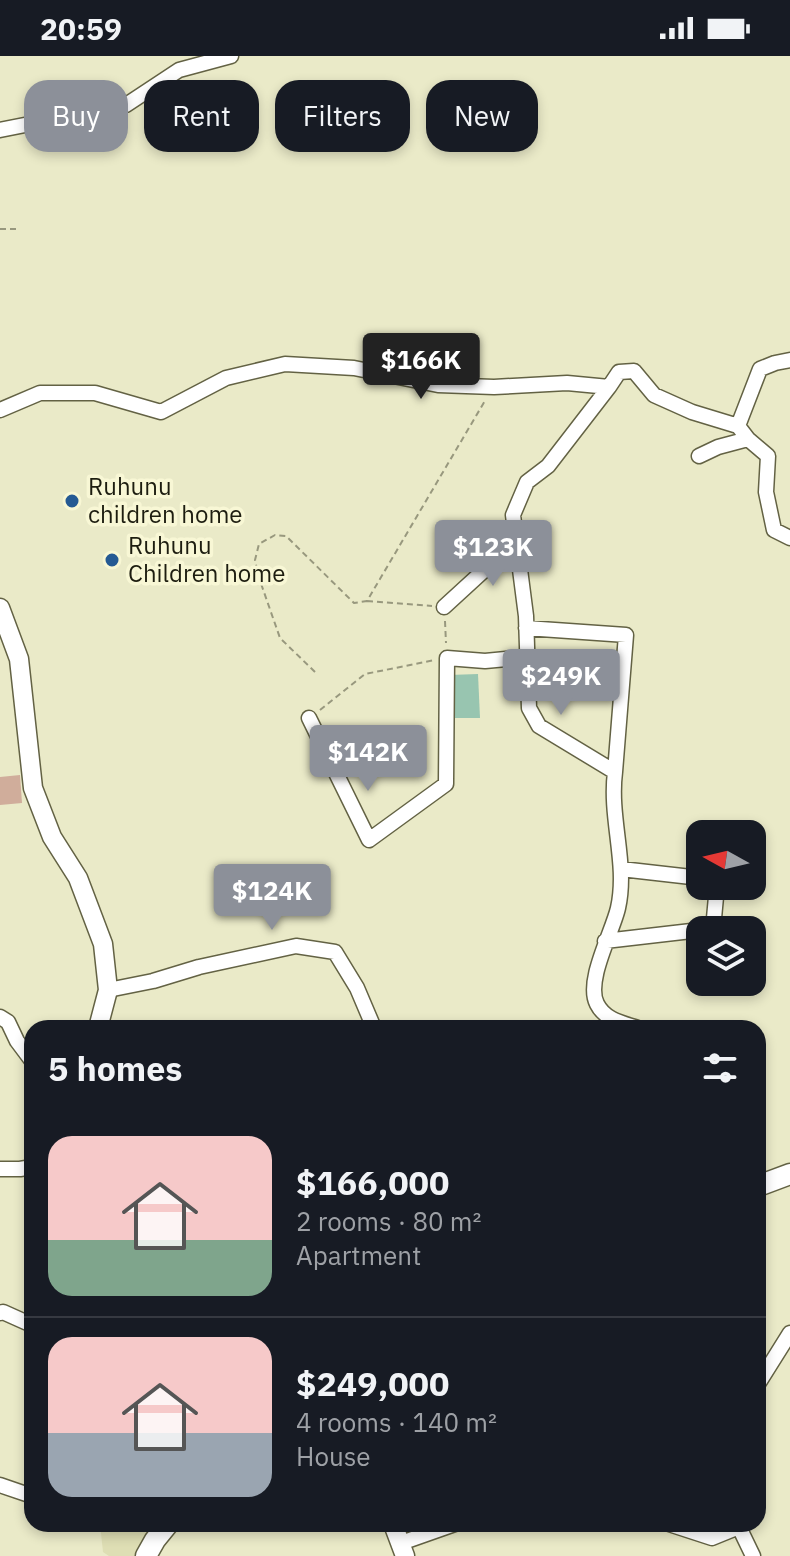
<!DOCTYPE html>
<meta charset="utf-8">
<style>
body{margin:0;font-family:"IBM Plex Sans",sans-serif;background:#20242c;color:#f1f3f6;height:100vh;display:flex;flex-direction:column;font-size:30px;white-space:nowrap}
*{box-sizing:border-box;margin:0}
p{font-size:26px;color:#9ea1a6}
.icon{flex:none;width:44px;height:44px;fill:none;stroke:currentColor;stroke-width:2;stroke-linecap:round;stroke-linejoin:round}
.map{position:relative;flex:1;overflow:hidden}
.drawer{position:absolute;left:24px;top:964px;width:742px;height:512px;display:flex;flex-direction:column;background:#171b24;border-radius:24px;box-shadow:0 4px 12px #0003}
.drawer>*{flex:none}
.top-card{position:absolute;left:24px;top:24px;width:742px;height:72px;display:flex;gap:16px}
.needle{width:52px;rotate:278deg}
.tools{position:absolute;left:686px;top:764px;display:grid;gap:16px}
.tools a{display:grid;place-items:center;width:80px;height:80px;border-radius:16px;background:#171b24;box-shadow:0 4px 12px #0003;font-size:40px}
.price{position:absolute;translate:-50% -68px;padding:0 18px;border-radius:8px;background:#8c9099;color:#fff;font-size:26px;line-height:52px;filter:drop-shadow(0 2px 4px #0008)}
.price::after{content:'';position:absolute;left:50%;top:48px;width:24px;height:18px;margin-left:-12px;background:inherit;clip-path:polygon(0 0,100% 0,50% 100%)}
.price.selected{background:#222;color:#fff}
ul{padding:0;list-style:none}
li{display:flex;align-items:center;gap:24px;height:200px;padding:0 24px}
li+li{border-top:2px solid #363941}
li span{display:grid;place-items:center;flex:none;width:224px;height:160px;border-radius:24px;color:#555}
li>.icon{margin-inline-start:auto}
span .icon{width:96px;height:96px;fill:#fffc;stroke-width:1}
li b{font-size:34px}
h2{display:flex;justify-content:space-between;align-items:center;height:96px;padding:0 24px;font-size:34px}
.pill{padding:0 28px;border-radius:24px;background:#171b24;box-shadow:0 4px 12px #0003;font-size:28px;line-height:72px}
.pill.selected{background:#8c9099;color:#fff}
.status{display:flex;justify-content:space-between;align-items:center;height:56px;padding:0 40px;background:#171b24;direction:ltr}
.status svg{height:22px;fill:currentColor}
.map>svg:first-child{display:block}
.built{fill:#dedeb4}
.green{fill:#d0ad9b}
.water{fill:#98c5b0}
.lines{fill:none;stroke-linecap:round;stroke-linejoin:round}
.street-casing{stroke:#636244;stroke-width:17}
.secondary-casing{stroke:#636244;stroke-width:21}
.primary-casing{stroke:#636244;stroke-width:23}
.path{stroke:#98987e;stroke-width:2;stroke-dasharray:6 4;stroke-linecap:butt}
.street{stroke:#fff;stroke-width:14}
.secondary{stroke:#fff;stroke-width:18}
.primary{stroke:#fff;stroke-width:20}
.poi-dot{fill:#255a93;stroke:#f8f7d5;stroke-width:3}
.labels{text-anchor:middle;stroke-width:7;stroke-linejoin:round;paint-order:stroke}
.poi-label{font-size:24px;fill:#1d1d10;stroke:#f8f7d5;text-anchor:start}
</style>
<div class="status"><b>20:59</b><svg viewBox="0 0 49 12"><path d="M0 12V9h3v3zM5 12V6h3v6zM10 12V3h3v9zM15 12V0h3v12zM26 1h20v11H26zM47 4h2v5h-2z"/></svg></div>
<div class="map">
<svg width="790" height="1500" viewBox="0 0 790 1500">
<rect width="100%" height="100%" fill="#eaeac8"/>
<path class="built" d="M100,1468H168L146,1500H109L103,1496Z"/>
<path class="green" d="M20,719L22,747L0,749V721Z"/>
<path class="water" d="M478,618L480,662H451L449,619Z"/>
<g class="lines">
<defs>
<path id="street" d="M0,74L126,49L179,14L231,0
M609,331L548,410L527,426L513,459L526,560L529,652L539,670L615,716C609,762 628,808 618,852C613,875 585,925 597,948C605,964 622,967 638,972
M0,354L40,337H95L161,356L226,322L285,308L354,312L438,329L494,331L567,327L609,331L619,316L634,315L654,339L692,356L738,370L760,313L775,307L790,304
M738,370L748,383L768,400L766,436L774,474L790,482
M699,400L718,391L748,383
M444,551L516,485
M526,572L626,579L615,716
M309,662L369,784L446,728L447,602L485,605L527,601
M621,813L700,822
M702,874L713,873L717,830
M605,885L700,874
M108,934L153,925L199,911L296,890L335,896L357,932L374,972
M0,961L8,966L17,985L32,1005
M0,1113H20L32,1111
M0,1257L3,1256L32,1269
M758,1328L790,1277
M0,1429L32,1440
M669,1468L712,1482L739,1471L743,1468
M739,1471L753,1500
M401,1487L455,1468"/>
<path id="secondary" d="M0,552L19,603L33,732L52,781L78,822L103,888L108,934L98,972
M393,1468L405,1500"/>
<path id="primary" d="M758,1130L790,1118
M146,1500L155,1484L168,1468"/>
</defs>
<use href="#street" class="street-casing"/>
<use href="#secondary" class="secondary-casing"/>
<use href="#primary" class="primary-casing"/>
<path class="path" d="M0,173H18
M367,545L432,550
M445,565L446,587
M315,616L280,582L258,519L255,504L259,488L275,479L286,480L354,547L367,545L486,343
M320,654L365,618L435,604"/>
<use href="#street" class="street"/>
<use href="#secondary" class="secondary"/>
<use href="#primary" class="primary"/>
</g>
<g class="poi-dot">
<circle cx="72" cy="445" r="8"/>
<circle cx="112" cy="504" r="8"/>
</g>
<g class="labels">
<g class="poi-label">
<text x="88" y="439">Ruhunu<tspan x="88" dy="28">children home</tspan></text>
<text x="128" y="498">Ruhunu<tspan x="128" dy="28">Children home</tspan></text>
</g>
</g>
</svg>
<div class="tools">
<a><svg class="needle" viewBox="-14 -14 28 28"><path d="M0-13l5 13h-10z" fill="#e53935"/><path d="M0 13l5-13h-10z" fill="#9ea1a6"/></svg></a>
<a><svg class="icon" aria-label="layers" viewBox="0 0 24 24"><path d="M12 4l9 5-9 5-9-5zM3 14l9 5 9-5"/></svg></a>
</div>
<b class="price selected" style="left:421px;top:345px">$166K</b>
<b class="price" style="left:493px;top:532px">$123K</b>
<b class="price" style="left:561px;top:661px">$249K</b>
<b class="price" style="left:368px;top:737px">$142K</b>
<b class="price" style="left:272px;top:876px">$124K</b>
<div class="top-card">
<a class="pill selected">Buy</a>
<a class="pill">Rent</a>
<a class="pill">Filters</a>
<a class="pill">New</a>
</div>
<section class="drawer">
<h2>5 homes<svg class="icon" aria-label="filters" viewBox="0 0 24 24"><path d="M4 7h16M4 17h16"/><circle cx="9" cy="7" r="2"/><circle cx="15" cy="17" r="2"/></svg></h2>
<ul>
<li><span style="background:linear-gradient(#f6c9c9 65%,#7fa58c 0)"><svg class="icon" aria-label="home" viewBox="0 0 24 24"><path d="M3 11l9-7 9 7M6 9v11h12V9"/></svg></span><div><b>$166,000</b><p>2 rooms · 80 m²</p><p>Apartment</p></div></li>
<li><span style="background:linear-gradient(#f6c9c9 60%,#9aa5b1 0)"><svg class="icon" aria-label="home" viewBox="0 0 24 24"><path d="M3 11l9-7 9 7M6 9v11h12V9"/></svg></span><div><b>$249,000</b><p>4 rooms · 140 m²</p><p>House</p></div></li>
</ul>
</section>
</div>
